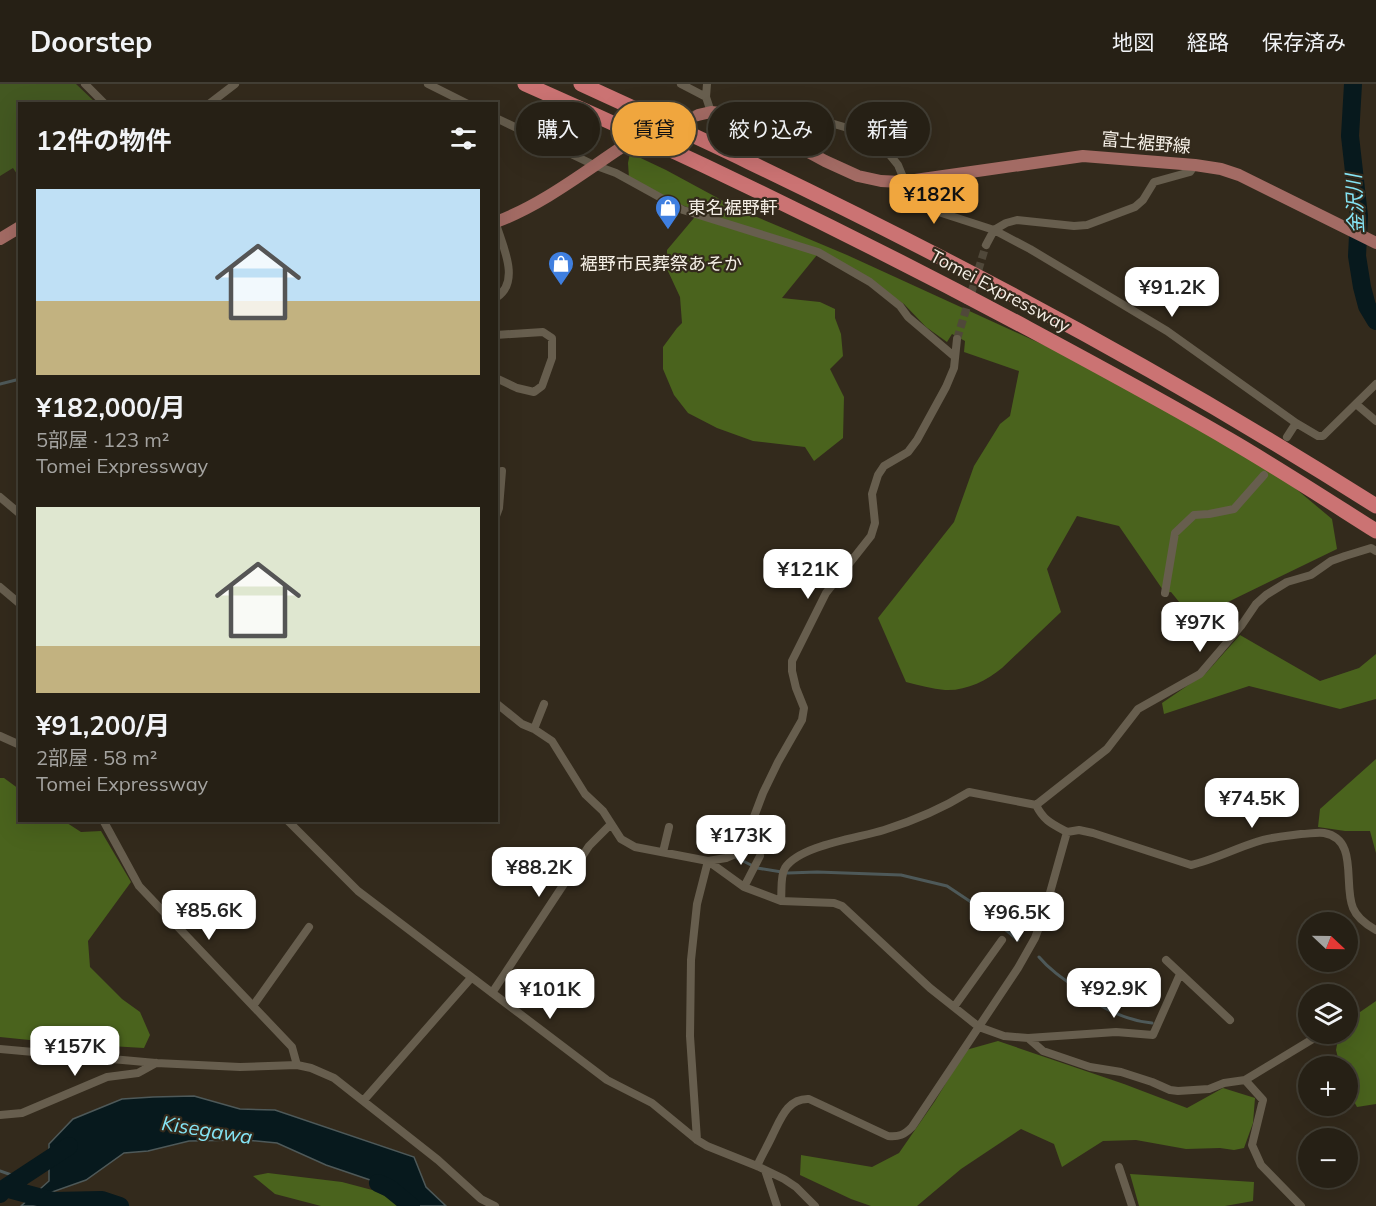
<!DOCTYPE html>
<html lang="ja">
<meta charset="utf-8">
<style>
body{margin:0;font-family:Mulish,"Noto Sans JP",sans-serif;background:#322d22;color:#f1f3f6;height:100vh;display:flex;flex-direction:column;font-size:22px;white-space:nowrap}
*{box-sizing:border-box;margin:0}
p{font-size:20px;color:#a4a3a0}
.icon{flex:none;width:33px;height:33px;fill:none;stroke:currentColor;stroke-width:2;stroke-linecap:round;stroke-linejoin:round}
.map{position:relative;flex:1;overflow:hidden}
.panel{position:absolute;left:18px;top:18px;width:480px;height:720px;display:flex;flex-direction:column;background:#262015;border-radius:0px;box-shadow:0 6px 24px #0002,0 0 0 2px #423e34}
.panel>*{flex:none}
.banner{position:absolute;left:516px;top:18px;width:570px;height:54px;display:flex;gap:12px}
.needle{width:39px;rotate:112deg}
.tools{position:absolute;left:1298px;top:828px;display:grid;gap:12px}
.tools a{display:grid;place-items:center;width:60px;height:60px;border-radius:50%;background:#262015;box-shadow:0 6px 24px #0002,0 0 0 2px #423e34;font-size:30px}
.price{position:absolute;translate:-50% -51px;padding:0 14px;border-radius:12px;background:#fff;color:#222;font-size:20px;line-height:39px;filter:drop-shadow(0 2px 3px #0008)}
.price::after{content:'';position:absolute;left:50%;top:36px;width:18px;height:14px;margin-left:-9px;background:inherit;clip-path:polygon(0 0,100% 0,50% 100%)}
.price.active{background:#f0a63e;color:#111}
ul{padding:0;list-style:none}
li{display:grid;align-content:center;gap:12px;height:318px;padding:0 18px}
li span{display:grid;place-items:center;height:186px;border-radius:0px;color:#555}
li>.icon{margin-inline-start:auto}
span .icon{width:108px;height:108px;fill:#fffc;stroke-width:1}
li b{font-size:26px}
h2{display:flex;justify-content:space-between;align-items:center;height:72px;padding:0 18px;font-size:26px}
.chip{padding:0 21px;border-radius:27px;background:#262015;box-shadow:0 6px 24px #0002,0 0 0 2px #423e34;font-size:21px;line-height:54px}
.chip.active{background:#f0a63e;color:#111}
header{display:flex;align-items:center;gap:36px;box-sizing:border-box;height:84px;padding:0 30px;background:#262015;border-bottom:2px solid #423e34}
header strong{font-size:28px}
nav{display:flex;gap:33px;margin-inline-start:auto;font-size:21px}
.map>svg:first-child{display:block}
.green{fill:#435821}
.forest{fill:#4a631d}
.water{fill:#07191d;stroke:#4e5959;stroke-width:1.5}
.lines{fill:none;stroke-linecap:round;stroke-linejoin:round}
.stream{stroke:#4e5959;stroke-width:3}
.river{stroke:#07191d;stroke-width:18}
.street-tunnel{stroke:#50483a;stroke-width:8;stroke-dasharray:8 4;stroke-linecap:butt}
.primary-tunnel{stroke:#50483a;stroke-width:12;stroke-dasharray:12 6;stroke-linecap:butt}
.street{stroke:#675e4e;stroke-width:8}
.primary{stroke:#a36b64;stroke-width:12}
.highway{stroke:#cb7373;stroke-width:15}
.labels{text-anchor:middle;stroke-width:4.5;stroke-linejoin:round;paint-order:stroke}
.street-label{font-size:18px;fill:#f5efe6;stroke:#332a1c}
.poi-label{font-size:18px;fill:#f5efe6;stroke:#332a1c;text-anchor:start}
.water-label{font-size:20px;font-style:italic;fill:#85e5f6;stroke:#332a1c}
</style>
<header>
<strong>Doorstep</strong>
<nav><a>地図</a><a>経路</a><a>保存済み</a></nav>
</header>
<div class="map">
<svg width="1376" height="1122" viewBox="0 0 1376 1122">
<rect width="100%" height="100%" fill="#332a1c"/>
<path class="green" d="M0,0H76L96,19L20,20L19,93L13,84L0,92Z"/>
<path class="forest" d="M630,69L666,86L738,125L847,171L1070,273L1277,389L1332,435L1337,465L1193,535L1171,508L1165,509L1119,442L1077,432L1047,485L1061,528L1002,584C986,597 966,607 945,606C932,605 919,601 906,598L878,534L954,438L974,382L1000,340L1010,332L1019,287L964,268L965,257L952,250L947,258L926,243L904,220L821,166L782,214L820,218L835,225V234L841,250L843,272L830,285L844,313L843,354L814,377L805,363L753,357L717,344L688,329L674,311L663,285V263L677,244L682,239L680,213L667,185V166L699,128L682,121L629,94L628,79Z
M1240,551L1320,597L1359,584L1376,570V615L1340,625L1249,602L1164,630L1162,619L1206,589Z
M1376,675V769L1370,747H1345L1318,743L1320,725Z
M0,694H4L19,705L20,736L64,737L81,748L101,747L131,798L88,857L90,883L122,915L140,928L150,951L144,964L59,959L0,953Z
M1376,917V1020L1357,1023L1347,1005V982H1340L1336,966L1339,950H1347V937Z
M998,957L1124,1000L1187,1024L1223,1004L1255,1014L1253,1039L1244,1064L1234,1066L1220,1064L1186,1065L1136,1056L1103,1057L1062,1083L1054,1060L1021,1045L961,1085L917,1122H871L851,1115L800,1091L801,1071L872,1083L899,1069L935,1017L966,966Z
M268,1089L342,1098L376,1107L402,1122H321L275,1110L253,1092Z
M1130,1090L1254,1098L1253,1117L1225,1122H1139Z"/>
<path class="water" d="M194,1012L240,1025L275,1026L414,1073L426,1103L446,1122H417L376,1098L326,1081L277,1059L245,1056L189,1057L148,1067L124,1069L86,1096L49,1109L41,1122H21L49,1097V1060L73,1035L122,1015L153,1013Z"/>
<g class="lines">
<path class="stream" d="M0,300L20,295
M737,774L757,784L788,789L817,788L901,791L947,802L977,822L1018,856
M1039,873C1049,885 1062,894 1075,903C1081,907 1085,912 1090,915C1108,927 1131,937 1152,939
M0,1087L20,1094"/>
<path class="river" d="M1353,0L1350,52L1359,132L1357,172L1362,203L1367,222L1376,237
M378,1099L389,1104L411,1122
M5,1104L53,1117L102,1116L120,1122
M0,1110L5,1104L69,1062"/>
<path class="street-tunnel" d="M957,255L986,161"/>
<path class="primary-tunnel" d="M619,65L698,31"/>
<path class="street" d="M85,0L105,20
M428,0L468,20
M681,0L706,13
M707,0L706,13L711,28
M209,20L235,0
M496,34L594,81L616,89L683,126L818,168L870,198L900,222L908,233L955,273
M766,45L781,36L813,40H834L858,47L876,55L885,65L898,81L905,98
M901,98L917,121L994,146L1030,165L1167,247L1296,339L1287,353
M496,140C503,163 521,198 496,214
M986,161L994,146L1006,139L1017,136L1074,142L1087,141L1135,123L1143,116L1154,98L1190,88L1195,81
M496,251L543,248L552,254V274L542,302L534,308L517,304L496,294
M1356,320L1376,337
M1296,339L1318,352H1323L1376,300
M0,413L20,430
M496,432L499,424L502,387
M0,503L20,520
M1165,509L1175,449L1194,431L1209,430L1234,425L1264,391
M496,619L522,640L534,645L552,657L585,710L603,727L621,755L635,763L708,777L744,803L781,817L834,819L842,822L930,904L979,943L1004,952L1028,954L1043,967L1090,983L1121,988L1152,998L1170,1006L1178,1007L1209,1005L1224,999L1245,996L1263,1016L1252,1061L1261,1081L1301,1122
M534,645L544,620
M0,652L20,661
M1036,721L1107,665L1138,625L1200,590L1241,542L1256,520L1266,511L1287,498L1311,491L1331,477L1345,472L1371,464L1376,467
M103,736L139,802L292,963L297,981
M287,736L358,807L607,996L652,1019L697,1056L707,1062L757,1082L784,1095L796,1103L815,1122
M1067,748L1079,746L1093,749L1191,781C1213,776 1234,765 1256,758C1270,753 1286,752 1301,750C1308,750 1317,748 1324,749C1359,755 1343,801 1353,824C1357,834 1367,841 1376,846
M663,768L669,743
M744,803L760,772
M1166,876L1230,936
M492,909L589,762L611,740
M253,922L309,843
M954,923L1002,856
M1028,954L1116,948L1153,951L1180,890
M0,965L156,979L240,983L297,981L311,984L334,994L438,1076L481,1115L495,1122
M1245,996L1321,950
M364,1016L471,894
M0,1031L22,1029L107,993L138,989L156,979
M697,1056L690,952L691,876L697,820L708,777L726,774L733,771L738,765L752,738L763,709L778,678L802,636L804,624L796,604L792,587V577L826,509L871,452L875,439L872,410L878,391L884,382L908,368L917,356L946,303L954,284L957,255
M757,1082C762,1071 768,1061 773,1050C781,1034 788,1014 809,1015L888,1052C899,1053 904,1051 912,1043L1018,884L1035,854L1044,830L1067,748C1052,740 1044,737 1036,721L969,708C943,724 913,737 884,746C859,754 800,761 785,784C780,792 782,807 781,817
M1119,1083L1132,1122
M765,1086L777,1122"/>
<path class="primary" d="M698,31L711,28L729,30L766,45L825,77L858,92L881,97L901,98L1083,72L1195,81L1221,85L1239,91L1376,159
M496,138C541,121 580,91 619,65
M0,155L20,143"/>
<path class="highway" d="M525,0C696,75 864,157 1029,245C1096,281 1163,317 1228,355C1278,384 1327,416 1376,447
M581,0C637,26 694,51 749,78C964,181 1175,294 1376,422"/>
</g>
<defs>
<symbol id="shop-pin" viewBox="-11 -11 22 30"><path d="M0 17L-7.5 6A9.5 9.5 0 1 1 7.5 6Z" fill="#3f7fe0" stroke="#332a1c"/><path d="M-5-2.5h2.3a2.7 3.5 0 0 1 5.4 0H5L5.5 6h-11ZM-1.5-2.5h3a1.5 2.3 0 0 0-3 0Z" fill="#fff"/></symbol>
</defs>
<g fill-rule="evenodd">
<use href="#shop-pin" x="653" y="109" width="30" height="40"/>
<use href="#shop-pin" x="546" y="165" width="30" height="40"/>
</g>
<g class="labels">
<g class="street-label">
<text transform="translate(1146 59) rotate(5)" y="6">富士裾野線</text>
<text transform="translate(1000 207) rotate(28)" y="6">Tomei Expressway</text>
</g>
<g class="poi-label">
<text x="688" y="130">東名裾野軒</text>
<text x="580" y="186">裾野市民葬祭あそか</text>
</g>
<g class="water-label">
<text transform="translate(1355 120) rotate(-93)" y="7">金沢川</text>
<text transform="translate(207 1046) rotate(9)" y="7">Kisegawa</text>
</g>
</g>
</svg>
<div class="tools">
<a><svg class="needle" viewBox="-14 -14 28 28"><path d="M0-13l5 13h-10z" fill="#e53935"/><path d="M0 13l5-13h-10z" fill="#a4a3a0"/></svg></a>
<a><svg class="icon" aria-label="layers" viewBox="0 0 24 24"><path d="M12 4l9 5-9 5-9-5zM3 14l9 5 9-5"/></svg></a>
<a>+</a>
<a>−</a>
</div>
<b class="price active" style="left:934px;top:141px">¥182K</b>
<b class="price" style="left:1172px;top:234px">¥91.2K</b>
<b class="price" style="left:808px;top:516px">¥121K</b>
<b class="price" style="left:1200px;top:569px">¥97K</b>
<b class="price" style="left:1252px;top:745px">¥74.5K</b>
<b class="price" style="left:741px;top:782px">¥173K</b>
<b class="price" style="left:539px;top:814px">¥88.2K</b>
<b class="price" style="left:209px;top:857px">¥85.6K</b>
<b class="price" style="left:1017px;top:859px">¥96.5K</b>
<b class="price" style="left:1114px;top:935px">¥92.9K</b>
<b class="price" style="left:550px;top:936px">¥101K</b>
<b class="price" style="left:75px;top:993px">¥157K</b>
<div class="banner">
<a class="chip">購入</a>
<a class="chip active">賃貸</a>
<a class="chip">絞り込み</a>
<a class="chip">新着</a>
</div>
<section class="panel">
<h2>12件の物件<svg class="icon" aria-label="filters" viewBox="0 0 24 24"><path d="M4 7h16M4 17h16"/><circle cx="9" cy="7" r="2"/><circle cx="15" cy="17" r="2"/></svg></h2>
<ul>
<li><span style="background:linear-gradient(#bfe0f5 60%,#c2b280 0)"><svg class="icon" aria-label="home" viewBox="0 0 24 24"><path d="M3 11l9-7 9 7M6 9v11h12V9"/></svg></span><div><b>¥182,000/月</b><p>5部屋 · 123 m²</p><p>Tomei Expressway</p></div></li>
<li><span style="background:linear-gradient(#dfe7d0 75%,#c2b280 0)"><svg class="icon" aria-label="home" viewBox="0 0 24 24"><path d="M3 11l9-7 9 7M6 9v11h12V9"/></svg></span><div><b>¥91,200/月</b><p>2部屋 · 58 m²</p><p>Tomei Expressway</p></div></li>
</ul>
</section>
</div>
